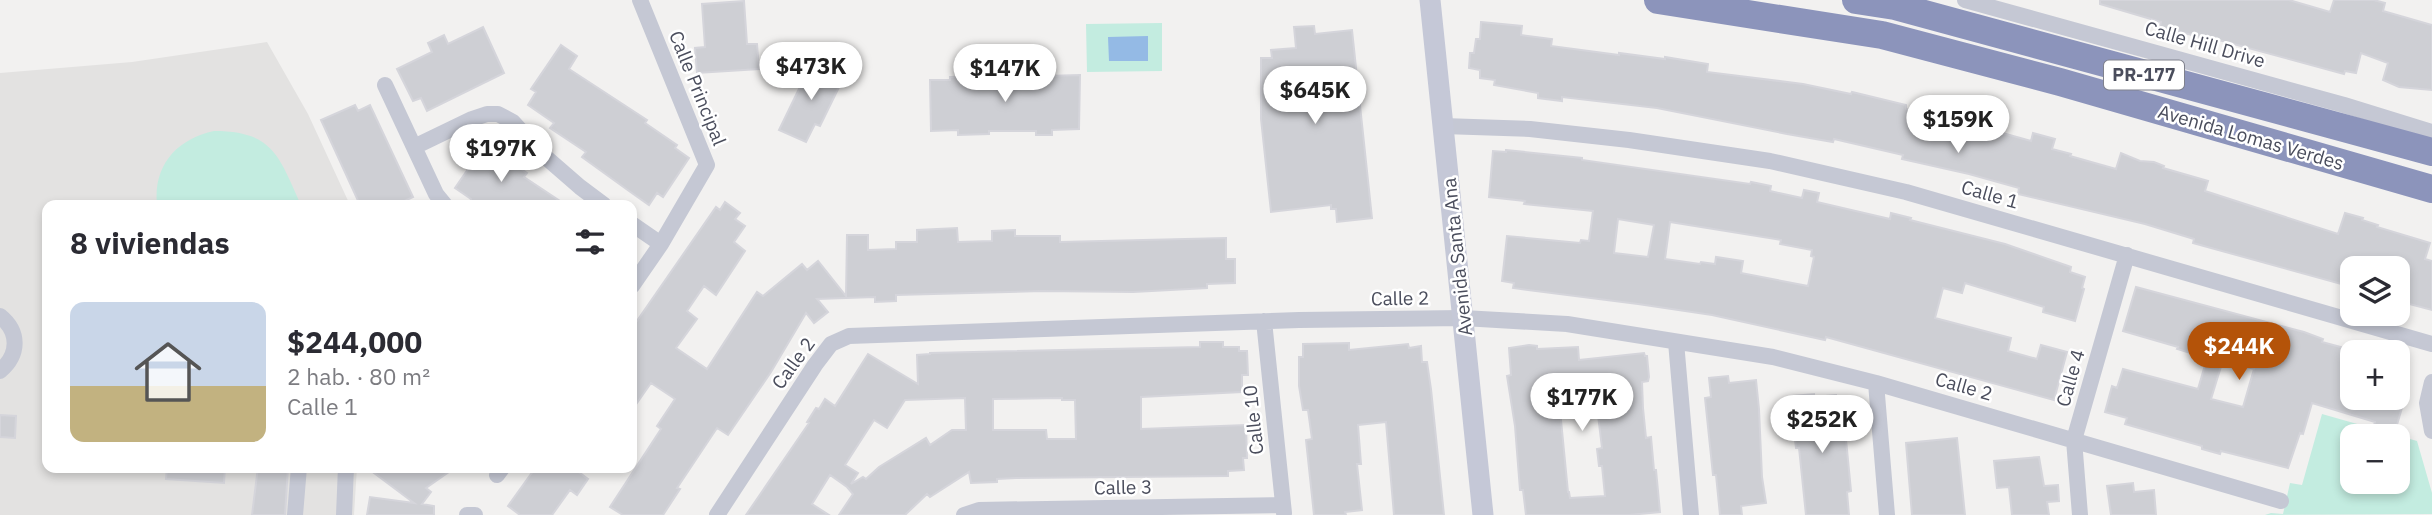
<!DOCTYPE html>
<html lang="es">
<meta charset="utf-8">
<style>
body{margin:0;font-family:"IBM Plex Sans",sans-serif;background:#f7f7f7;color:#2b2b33;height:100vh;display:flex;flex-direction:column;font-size:26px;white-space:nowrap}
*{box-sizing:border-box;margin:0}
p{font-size:23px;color:#7c7c81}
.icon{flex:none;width:38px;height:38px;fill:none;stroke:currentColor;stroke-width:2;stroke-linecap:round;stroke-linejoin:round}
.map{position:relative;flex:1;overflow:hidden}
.sheet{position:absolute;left:42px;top:200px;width:595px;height:273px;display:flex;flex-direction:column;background:#fff;border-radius:14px;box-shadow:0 4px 10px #0003}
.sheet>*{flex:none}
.fabs{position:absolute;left:2340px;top:256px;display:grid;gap:14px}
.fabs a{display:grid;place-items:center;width:70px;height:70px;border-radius:14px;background:#fff;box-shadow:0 4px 10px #0003;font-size:35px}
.price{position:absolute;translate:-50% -60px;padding:0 16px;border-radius:24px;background:#fff;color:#222;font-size:23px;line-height:46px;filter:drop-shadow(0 2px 4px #0008)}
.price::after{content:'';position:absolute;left:50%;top:42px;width:21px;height:16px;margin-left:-10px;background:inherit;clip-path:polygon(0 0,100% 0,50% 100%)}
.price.current{background:#b45309;color:#fff}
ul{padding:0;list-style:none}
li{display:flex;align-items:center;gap:21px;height:175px;padding:0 28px}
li+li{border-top:2px solid #e1e1e2}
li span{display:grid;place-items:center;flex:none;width:196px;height:140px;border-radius:14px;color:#555}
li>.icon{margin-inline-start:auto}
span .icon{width:84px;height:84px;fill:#fffc;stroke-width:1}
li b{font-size:30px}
h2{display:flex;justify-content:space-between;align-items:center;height:84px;padding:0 28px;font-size:30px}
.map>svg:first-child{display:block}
.education{fill:#e3e2e1}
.park{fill:#c3ece0;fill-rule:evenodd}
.water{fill:#94bae5}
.building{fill:#cecfd4;stroke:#d5d5db;stroke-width:2;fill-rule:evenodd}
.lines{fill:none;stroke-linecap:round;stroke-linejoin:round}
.street{stroke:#c5c8d4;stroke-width:16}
.secondary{stroke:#c5c8d7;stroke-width:21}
.highway{stroke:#8c94bb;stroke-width:28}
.labels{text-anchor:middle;stroke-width:5;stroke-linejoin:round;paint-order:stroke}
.shield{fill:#fff;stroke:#80828d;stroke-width:2}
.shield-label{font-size:18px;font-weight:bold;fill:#4a4d5c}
.street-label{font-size:19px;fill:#4a4d5c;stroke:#fff}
</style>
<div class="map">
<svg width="2432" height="515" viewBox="0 0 2432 515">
<rect width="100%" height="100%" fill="#f2f1f0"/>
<path class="education" d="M267,42L308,114L350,205H47V467H357L354,515H0V73L132,62Z"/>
<path class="park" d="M1162,23V71L1087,72L1086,24Z
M214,131C274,131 279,157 301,205H157C153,165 177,139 214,131Z
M2322,414L2417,441L2432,493V514L2265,515L2271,513L2283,514L2290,483L2302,485ZM2352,436H2398V481H2352Z"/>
<path class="water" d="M1148,36V61H1109L1108,37Z"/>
<path class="building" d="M2100,0H2289L2330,12L2334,0H2374L2385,3L2383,11L2432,25V90L2399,87L2383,80L2388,63L2361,53L2356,73L2345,71L2344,74L2204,36V38L2160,27L2161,22L2100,4Z
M744,1L747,44H757L759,69L697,73L695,48L705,47L702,4Z
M1481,22L1522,26L1521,35L1552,39L1551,46L1619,55V53L1665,59V57L1708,64L1707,72L1803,84L1851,94L1852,92L1906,105V109L1941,118L1942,116L2031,141L2033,133L2055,139L2052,149L2071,154L2070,156L2116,169L2121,153L2140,161L2154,162L2164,166L2163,168L2208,181L2205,191L2338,234L2345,213L2363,218L2362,220L2378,225L2377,227L2430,243L2425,259L2432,261V310L2398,301V268H2352V287L2193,243L2194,239L2145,224L2018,194L2019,188L1969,174L1902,159L1903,155L1834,139L1833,142L1787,134L1657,108L1562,97V101L1538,98V93L1494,85L1495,80L1480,78V70L1469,68L1470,53H1474L1476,39H1480Z
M1314,26L1315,34L1352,30L1372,218L1337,222L1336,209H1331V205L1271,212L1261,119V58H1272L1271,50L1296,48L1294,27Z
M483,27L504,73L427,111L421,98L413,101L397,69L432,52L428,43L444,35L448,44Z
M561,45L577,56L569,69L647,120L645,123L677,145L675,148L689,158L663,197L657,193L649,205L629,191L582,157L586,152L550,128L554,123L528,105L536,92L531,89Z
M812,62L844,77L820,126L815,124L806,142L779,130Z
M989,74H1005V77L1080,75L1079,129L1052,130V135H1036V131H989V134L958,135V130L931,131L930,80H950V77L990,76Z
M355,105L358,111L370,105L413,197L396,205H360L321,120Z
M490,148L527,173L524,177L566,205H468L471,199L455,188L479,153L484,156Z
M1506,150L1582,158V160L1750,184L1751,182L1771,186L1770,191L1802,198L1804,190L1819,193L1817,202L1890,219L1891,213L1911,218L1910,220L2005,244L2071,267L2070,272L2085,277L2082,288L2084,289L2075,321L2043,312L2044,307L1965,283L1962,293L1943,288L1935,318L2011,338L2008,351L2037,359L2041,345L2067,352L2054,400L1826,337L1825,340L1712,315L1638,304L1513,288L1514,283L1502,281L1507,236L1580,243L1581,240L1589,241L1593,211L1524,204L1525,201L1489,197L1493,151L1506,152ZM1618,219L1654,225L1648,257L1614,253ZM1670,222L1781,240L1780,244L1812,250L1811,256L1814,257L1808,286L1741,273L1743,261L1716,257L1715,264L1701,262L1700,264L1665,259Z
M725,202L740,213L735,219L745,226L734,242L745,251L716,295L704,286L687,311L697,319L676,348L707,369L757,292L763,296L802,264L807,270L818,261L846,296L847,235H868V250L896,249V242H917V230L957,228L958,242L992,241V231L1015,230V236H1060V242L1226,238V259H1235V283L1207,284V288L1133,292L1042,291L896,295V301L875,302V297L817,299L828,312L814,323L806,313L771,372L728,435L717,428L677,488L680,489L663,515H623L610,507L661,429L657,426L675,399L651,383L632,410V328L716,207L720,210Z
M2136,287L2304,332L2323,339L2322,342L2352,350V397H2392L2404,401L2394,435L2373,428L2375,422L2312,403L2303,434L2300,433L2288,468L2221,451L2220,454L2202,449V446L2125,424L2127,418L2105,412L2112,386L2117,388L2123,369L2198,389L2207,358L2177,349L2178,347L2123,331ZM2223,360L2254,369L2243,407L2211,399Z
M1200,342H1223V347H1239V351H1247L1248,375H1242V392L1141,397V429L1246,425L1247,458H1243L1244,470L1228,471V476L1016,478L997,479V482L971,483L969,472L930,497L927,494L905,515H839L853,494L847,487L830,475L812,504L829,515H746L809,423L807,422L816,408L819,409L825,399L835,406L868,354L918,384L917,355L930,354V353L1200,347ZM965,398L966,430H952L930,445L926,438L879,467L866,479L863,477L851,484L858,473L845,465L874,420L887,428L905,400ZM1062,398V400H1075L1076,439H1047L1046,430H993V399Z
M1349,343V350L1408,344L1409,348L1421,346L1422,362H1427L1431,389L1444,515H1394L1386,422L1358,425L1361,464H1357L1362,510L1345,512L1346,515H1314L1306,440L1312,439L1308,410H1303L1299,386V357H1303V344Z
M1529,345L1537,346V349L1578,347L1579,360L1644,353L1645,356H1647L1649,377L1648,381L1642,382L1643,408L1646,438L1651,437L1654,470H1656L1660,512L1629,515H1526L1523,490H1520L1515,426L1507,376L1511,375L1509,348ZM1597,407L1602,448L1597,449L1599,466H1602L1605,496L1570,498L1569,492H1568L1560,410Z
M1728,376L1729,383L1756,380L1759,409L1762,477L1766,503L1741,506L1742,515H1720L1716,475H1713L1705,398L1711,397L1709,378Z
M1814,394V397L1836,395L1839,419H1844L1851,491L1847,492L1849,515H1806L1799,448H1796L1791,406L1794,405L1793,396Z
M0,415L16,416L15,438L0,437Z
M1957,438L1965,515H1912L1906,443Z
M2039,457L2044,486L2058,485L2059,501L2047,502L2049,515H2012L2009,487L1997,488L1994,461Z
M167,467H225L224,483L166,479Z
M258,467H288L285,515H252Z
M366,467H456L426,488L431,492L422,504L434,506V515H367L370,497L414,503Z
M536,467H572L588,479L577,495L570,490L552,515H520L508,506Z
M2133,483L2134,492L2154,490L2156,515H2111L2107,486Z"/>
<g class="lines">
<path class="street" d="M1965,0L2344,105L2432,132
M385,85L436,194L445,205
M1443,126L1530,129L1629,140L1770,161L1906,192L2432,344
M414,147L472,119L487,114H498L513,122L542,154L580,187L604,205
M632,224L661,244
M632,286L661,244L707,165L640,0
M0,316C20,332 19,355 0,371
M1264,321L1284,513
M1676,342L1691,515
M2432,382L2427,403L2432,431
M1876,383L1887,515
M497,475L503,467
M295,515L299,467
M344,515L346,467
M467,515H475
M717,515L815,365L831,344L849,336L1299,320L1463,318L1567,324L1773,357L1876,383L2281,501
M964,515L979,510L1283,505
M2080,515L2074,440L2127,255"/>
<path class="secondary" d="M1430,0L1483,515"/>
<path class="highway" d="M1658,0L1882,35L2060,82L2432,189
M1856,0L1895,6L2432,152"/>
</g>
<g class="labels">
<rect class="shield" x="2104" y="60.5" width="80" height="29" rx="5"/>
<g class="shield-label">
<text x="2144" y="81">PR-177</text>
</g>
<g class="street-label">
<text transform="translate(2205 44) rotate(16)" y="7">Calle Hill Drive</text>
<text transform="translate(698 88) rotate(68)" y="7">Calle Principal</text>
<text transform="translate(2251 137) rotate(16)" y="7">Avenida Lomas Verdes</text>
<text transform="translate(1990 194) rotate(16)" y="7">Calle 1</text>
<text transform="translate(1457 257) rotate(-96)" y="7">Avenida Santa Ana</text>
<text transform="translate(1400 298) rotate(-1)" y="7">Calle 2</text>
<text transform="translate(793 363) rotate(-54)" y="7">Calle 2</text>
<text transform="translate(2070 378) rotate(-74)" y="7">Calle 4</text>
<text transform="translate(1964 386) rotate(16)" y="7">Calle 2</text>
<text transform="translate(1253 420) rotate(-96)" y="7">Calle 10</text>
<text transform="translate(1123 487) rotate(-1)" y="7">Calle 3</text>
</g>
</g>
</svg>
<div class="fabs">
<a><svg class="icon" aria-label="layers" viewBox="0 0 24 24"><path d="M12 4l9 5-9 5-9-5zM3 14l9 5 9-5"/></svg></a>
<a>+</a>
<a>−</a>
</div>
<b class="price" style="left:811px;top:102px">$473K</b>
<b class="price" style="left:1005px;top:104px">$147K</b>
<b class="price" style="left:1315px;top:126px">$645K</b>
<b class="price" style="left:1958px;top:155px">$159K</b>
<b class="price" style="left:501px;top:184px">$197K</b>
<b class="price current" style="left:2239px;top:382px">$244K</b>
<b class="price" style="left:1582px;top:433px">$177K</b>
<b class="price" style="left:1822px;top:455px">$252K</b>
<section class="sheet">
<h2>8 viviendas<svg class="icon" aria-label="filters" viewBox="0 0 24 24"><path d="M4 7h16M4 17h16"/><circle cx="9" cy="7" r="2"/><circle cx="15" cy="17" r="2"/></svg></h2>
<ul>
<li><span style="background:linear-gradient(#c9d6e8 60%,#c2b280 0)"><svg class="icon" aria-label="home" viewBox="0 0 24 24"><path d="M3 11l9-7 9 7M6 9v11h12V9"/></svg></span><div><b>$244,000</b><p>2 hab. · 80 m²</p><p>Calle 1</p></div></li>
</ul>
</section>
</div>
